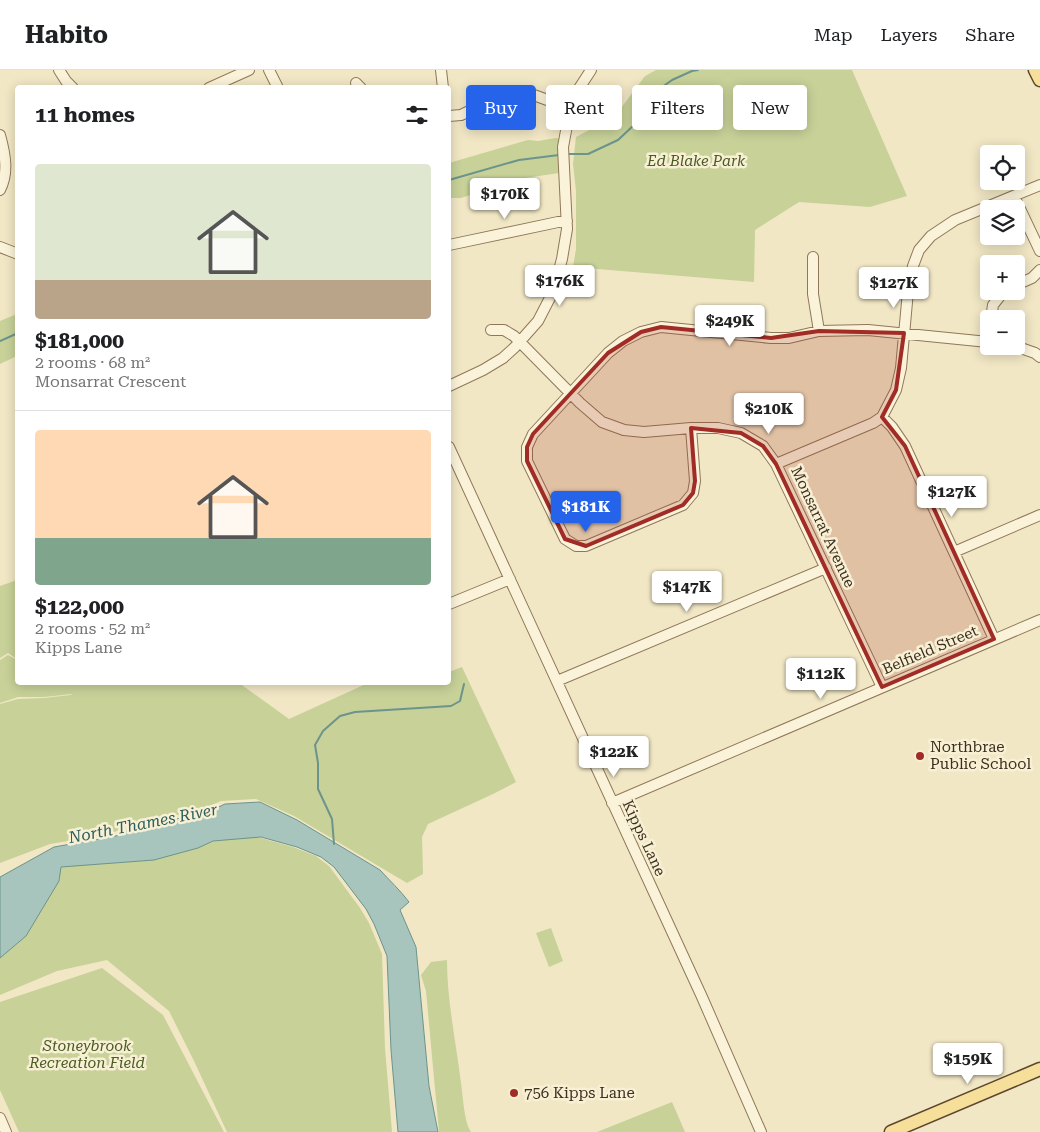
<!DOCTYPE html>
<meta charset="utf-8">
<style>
body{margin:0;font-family:"Roboto Serif",serif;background:#f2f2f2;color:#202124;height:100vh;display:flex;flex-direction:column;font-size:19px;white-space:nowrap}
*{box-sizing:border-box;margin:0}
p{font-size:16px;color:#757577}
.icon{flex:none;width:28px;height:28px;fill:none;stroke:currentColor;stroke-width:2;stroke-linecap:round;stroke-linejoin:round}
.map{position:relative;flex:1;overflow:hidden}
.drawer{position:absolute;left:15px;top:15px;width:436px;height:600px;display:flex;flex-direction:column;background:#fff;border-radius:5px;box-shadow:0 2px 12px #0003}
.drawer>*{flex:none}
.top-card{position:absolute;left:466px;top:15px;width:475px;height:45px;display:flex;gap:10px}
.buttons{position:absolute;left:980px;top:75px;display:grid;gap:10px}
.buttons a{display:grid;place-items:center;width:45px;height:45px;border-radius:5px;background:#fff;box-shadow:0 2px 12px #0003;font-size:25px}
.price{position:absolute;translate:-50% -42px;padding:0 11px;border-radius:5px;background:#fff;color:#222;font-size:16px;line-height:32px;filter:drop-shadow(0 1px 2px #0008)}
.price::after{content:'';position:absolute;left:50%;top:30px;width:15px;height:11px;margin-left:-8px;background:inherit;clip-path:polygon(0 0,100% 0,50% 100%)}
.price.selected{background:#2563eb;color:#fff}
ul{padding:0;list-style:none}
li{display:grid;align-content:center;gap:10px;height:265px;padding:0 20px}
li+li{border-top:1px solid #e0e0e0}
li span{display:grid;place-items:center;height:155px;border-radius:5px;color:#555}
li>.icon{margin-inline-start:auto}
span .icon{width:90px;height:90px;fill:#fffc;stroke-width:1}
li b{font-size:21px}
h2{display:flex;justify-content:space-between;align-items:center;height:60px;padding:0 20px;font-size:21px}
.pill{padding:0 18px;border-radius:5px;background:#fff;box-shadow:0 2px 12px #0003;font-size:18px;line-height:45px}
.pill.selected{background:#2563eb;color:#fff}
header{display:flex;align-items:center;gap:30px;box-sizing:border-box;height:70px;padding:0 25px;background:#fff;border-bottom:1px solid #e0e0e0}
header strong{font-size:24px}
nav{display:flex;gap:28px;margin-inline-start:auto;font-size:18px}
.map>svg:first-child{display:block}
.green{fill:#c7d198}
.water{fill:#a7c4bd;stroke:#6c948c}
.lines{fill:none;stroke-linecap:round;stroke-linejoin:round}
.stream{stroke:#6c948c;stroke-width:2}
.minor-casing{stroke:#8e7859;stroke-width:12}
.major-casing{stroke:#5c462e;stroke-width:15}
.minor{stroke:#fbf3d9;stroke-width:10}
.major{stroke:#f6df9b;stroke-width:12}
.marked{fill:#a12b25;fill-opacity:0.2;stroke:#a12b25;stroke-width:4;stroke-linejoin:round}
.poi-dot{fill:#a12b25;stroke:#f8f0d5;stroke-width:2}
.labels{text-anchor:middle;stroke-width:5;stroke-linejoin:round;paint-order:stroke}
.park-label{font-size:15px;font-style:italic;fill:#4a5b23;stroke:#f8f0d5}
.street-label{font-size:15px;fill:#3d2f1e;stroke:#f8f0d5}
.poi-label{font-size:15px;fill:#3d2f1e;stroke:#f8f0d5;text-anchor:start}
.water-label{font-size:16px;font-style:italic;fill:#2d5e5d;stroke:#f8f0d5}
</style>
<header>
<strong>Habito</strong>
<nav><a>Map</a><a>Layers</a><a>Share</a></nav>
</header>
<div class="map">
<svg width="1040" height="1062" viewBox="0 0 1040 1062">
<rect width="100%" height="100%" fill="#f1e7c5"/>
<path class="green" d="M656,0H852L907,126L870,137L799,132L755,160L754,212L573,197L576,179V121L573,94L576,67L615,46L645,6Z
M556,68L560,69L558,82L559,103L518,109L461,128H449V93L528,70L538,71Z
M17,244V286L0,294V251Z
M17,510V589L8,583L0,588V516Z
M8,585L17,590L18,612L239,613L289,649L368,613L449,612V602L462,597L516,712L493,724L428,754L422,767L423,804L407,813L294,746L256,729L221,731L198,741L130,754L111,764L50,774L0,793V634L18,629L44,628L71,625L72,624L44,627H18L0,633V590Z
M257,767L293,777L316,786L329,796L360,838L369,853L382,884L385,978L392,1062H227L194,991L169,941L107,890L57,901L0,925V888L42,838L60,809L57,796L209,770Z
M551,858L563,891L549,897L536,863Z
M447,890C447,931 456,972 461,1013C463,1026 464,1052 471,1062H439L426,921L421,905L431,892Z
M102,898L163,945L224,1062H19L0,1020V932Z
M672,1032L685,1062H597Z"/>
<path class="water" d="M260,732L297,750L380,800C390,811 400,820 409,832L400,840L416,877L429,1016L438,1062H398L391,980L387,886L374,854L366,839L334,797L321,787L297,777L261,767L213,771L198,778L154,790L61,797L59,811L26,866L0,888V807L54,777L116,766L135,757L203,744L225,734Z"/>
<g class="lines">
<path class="stream" d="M566,84H588L618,70L635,54L651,25L672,10L692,1L698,0
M449,110L519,90L559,85
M0,271L18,263
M334,774L332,749L318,719V693L315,675L323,661L340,646L355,642L451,636L460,631L464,614"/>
<defs>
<path id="minor" d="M59,0L66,11L73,18
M269,0L278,18
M441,0L443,18
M356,13L361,18
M209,18L249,0
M449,46L461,45L492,30L509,24H531L572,39
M0,65C5,83 9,103 0,120
M1014,126L1040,181
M449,175L558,152L567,151
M0,177L18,184
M813,187V224L819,261
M1016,215L1032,208L1040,200
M991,249L993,235L1004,221
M491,260H504L514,266L580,333L602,352L624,360L644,362L691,358H718L741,363L763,376L776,394L882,617
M1015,276L1035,283L1040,287
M449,316L483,300L503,288L515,277L538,251L553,222L562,189L567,159L563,77L568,50L578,20L591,0
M882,347L892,357L905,376L994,569
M691,358L695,411L693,423L683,435L586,476H576L565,469L527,391V377L533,364L608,283L623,271L641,262L661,257L771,268H789L819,261L868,260L988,272L989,266
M449,377L702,927L761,1062
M776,394L873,353L882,347L896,320L901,298L908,221L913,196L919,180L931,166L955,150L1040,115
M954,482L1040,445
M449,534L510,509
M557,611L826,498
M612,733L1040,550
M0,1048L6,1062"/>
<path id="major" d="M1035,0L1040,10
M891,1062L1040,999"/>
</defs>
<use href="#minor" class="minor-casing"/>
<use href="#major" class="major-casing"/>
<use href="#minor" class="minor"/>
<use href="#major" class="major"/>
</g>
<path class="marked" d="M661,257L771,268L819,261L904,263L896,320L882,347L905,376L994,569L882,617L776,394L763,376L741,363L691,358L695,411L693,423L683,435L586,476L565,469L527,391V377L533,364L608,283L641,262Z"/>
<g class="poi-dot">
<circle cx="920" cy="686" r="5"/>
<circle cx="514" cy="1023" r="5"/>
</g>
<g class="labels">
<g class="park-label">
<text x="696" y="96">Ed Blake Park</text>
<text x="87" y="981">Stoneybrook<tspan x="87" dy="17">Recreation Field</tspan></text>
</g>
<g class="street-label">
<text transform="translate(823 457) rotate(65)" y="5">Monsarrat Avenue</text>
<text transform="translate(930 580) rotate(-23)" y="5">Belfield Street</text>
<text transform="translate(644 768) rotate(65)" y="5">Kipps Lane</text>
</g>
<g class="poi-label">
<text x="930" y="682">Northbrae<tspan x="930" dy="17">Public School</tspan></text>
<text x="524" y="1028">756 Kipps Lane</text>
</g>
<g class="water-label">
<text transform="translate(143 753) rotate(-11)" y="6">North Thames River</text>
</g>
</g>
</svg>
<div class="buttons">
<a><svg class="icon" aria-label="locate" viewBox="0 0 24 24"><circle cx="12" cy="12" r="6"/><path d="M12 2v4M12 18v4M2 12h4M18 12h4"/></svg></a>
<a><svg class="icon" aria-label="layers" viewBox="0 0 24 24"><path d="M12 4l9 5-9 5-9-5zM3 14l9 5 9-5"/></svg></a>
<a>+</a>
<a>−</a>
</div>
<b class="price" style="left:505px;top:150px">$170K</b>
<b class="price" style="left:560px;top:237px">$176K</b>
<b class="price" style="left:894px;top:239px">$127K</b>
<b class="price" style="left:730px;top:277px">$249K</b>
<b class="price" style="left:769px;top:365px">$210K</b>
<b class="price" style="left:952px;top:448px">$127K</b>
<b class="price selected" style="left:586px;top:463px">$181K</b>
<b class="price" style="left:687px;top:543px">$147K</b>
<b class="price" style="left:821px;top:630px">$112K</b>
<b class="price" style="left:614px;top:708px">$122K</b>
<b class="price" style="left:968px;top:1015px">$159K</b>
<div class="top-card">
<a class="pill selected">Buy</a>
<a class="pill">Rent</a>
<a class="pill">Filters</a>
<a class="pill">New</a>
</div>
<section class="drawer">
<h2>11 homes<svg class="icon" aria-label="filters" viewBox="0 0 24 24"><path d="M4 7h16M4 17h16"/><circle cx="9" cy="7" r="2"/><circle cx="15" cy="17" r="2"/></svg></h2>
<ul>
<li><span style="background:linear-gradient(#dfe7d0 75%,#b9a48a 0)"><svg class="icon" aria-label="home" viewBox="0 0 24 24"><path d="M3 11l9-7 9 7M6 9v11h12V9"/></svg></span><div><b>$181,000</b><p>2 rooms · 68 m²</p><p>Monsarrat Crescent</p></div></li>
<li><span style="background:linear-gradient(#ffd9b3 70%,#7fa58c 0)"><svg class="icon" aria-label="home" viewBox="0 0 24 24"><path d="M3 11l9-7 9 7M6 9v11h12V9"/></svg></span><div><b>$122,000</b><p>2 rooms · 52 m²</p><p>Kipps Lane</p></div></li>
</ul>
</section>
</div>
